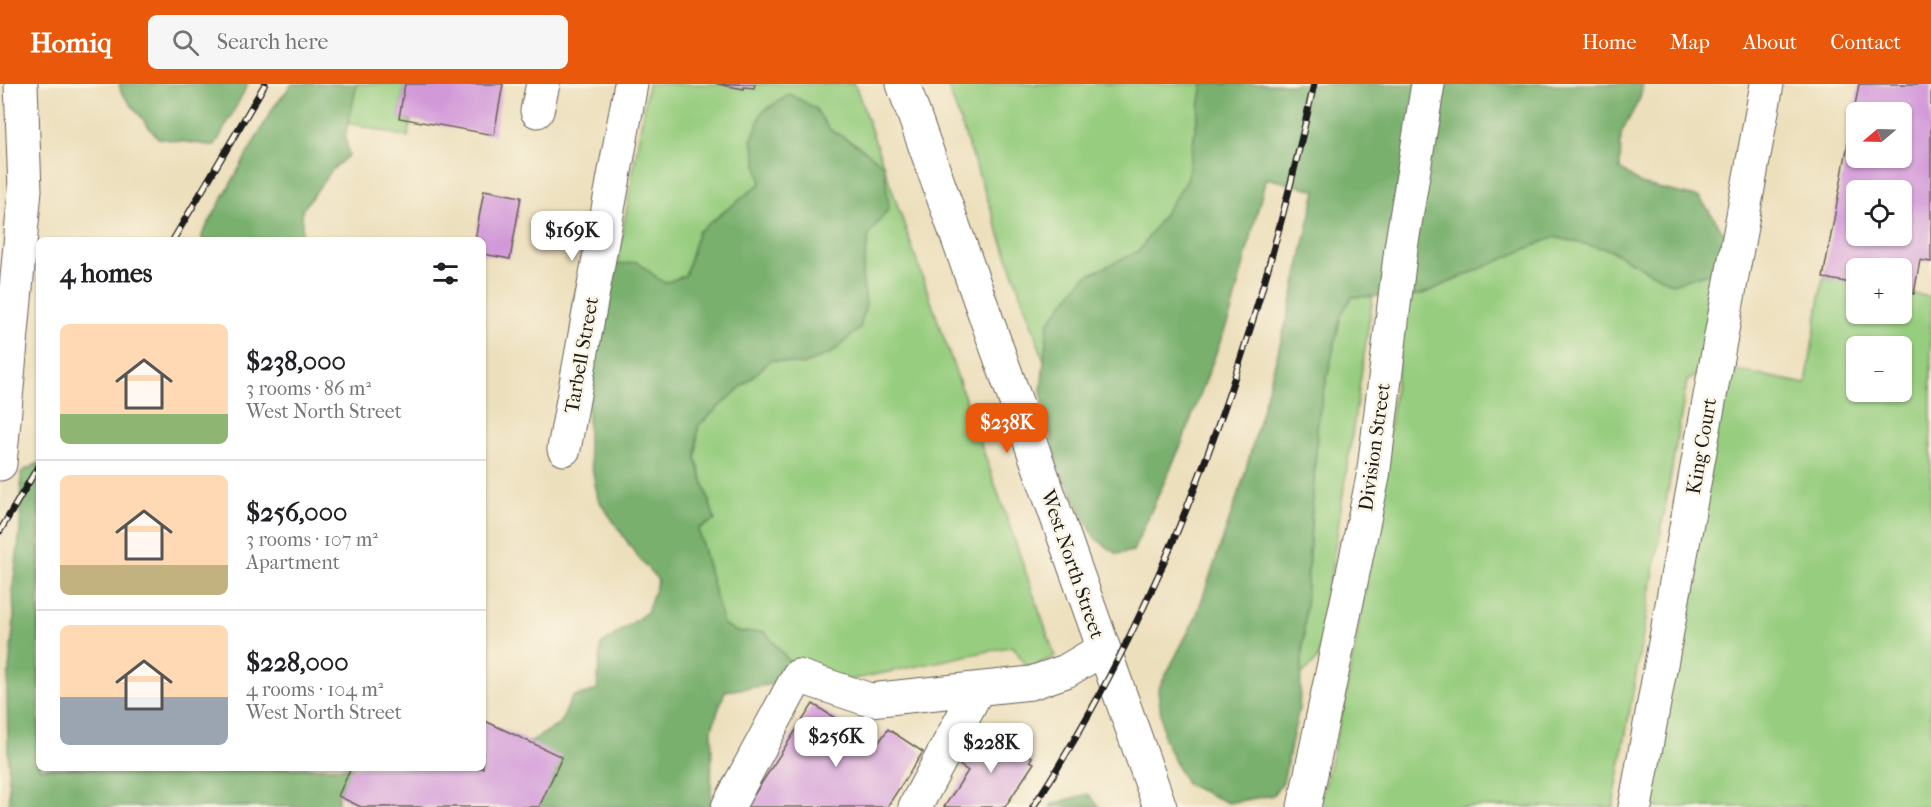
<!DOCTYPE html>
<meta charset="utf-8">
<style>
body{margin:0;font-family:"IM FELL French Canon",serif;background:#f6f6f6;color:#202124;height:100vh;display:flex;flex-direction:column;font-size:22px;white-space:nowrap}
*{box-sizing:border-box;margin:0}
p{font-size:20px;color:#757577}
.icon{flex:none;width:33px;height:33px;fill:none;stroke:currentColor;stroke-width:2;stroke-linecap:round;stroke-linejoin:round}
.map{position:relative;flex:1;overflow:hidden}
.details{position:absolute;left:36px;top:153px;width:450px;height:534px;display:flex;flex-direction:column;background:#fff;border-radius:9px;box-shadow:0 2px 4px #0004}
.details>*{flex:none}
.needle{width:39px;rotate:251deg}
.buttons{position:absolute;left:1846px;top:18px;display:grid;gap:12px}
.buttons a{display:grid;place-items:center;width:66px;height:66px;border-radius:9px;background:#fff;box-shadow:0 2px 4px #0004;font-size:30px}
.price{position:absolute;translate:-50% -51px;padding:0 14px;border-radius:12px;background:#fff;color:#222;font-size:20px;line-height:39px;filter:drop-shadow(0 2px 3px #0008)}
.price::after{content:'';position:absolute;left:50%;top:36px;width:18px;height:14px;margin-left:-9px;background:inherit;clip-path:polygon(0 0,100% 0,50% 100%)}
.price.current{background:#ea580c;color:#fff}
ul{padding:0;list-style:none}
li{display:flex;align-items:center;gap:18px;height:150px;padding:0 24px}
li+li{border-top:2px solid #e0e0e0}
li span{display:grid;place-items:center;flex:none;width:168px;height:120px;border-radius:9px;color:#555}
li>.icon{margin-inline-start:auto}
span .icon{width:72px;height:72px;fill:#fffc;stroke-width:1}
li b{font-size:26px}
h2{display:flex;justify-content:space-between;align-items:center;height:72px;padding:0 24px;font-size:26px}
header{display:flex;align-items:center;gap:36px;box-sizing:border-box;height:84px;padding:0 30px;background:#ea580c;color:#fff}
header strong{font-size:28px}
nav{display:flex;gap:33px;margin-inline-start:auto;font-size:21px}
.search{width:420px;height:54px;background:#f6f6f6;display:flex;align-items:center;gap:15px;box-sizing:border-box;padding:0 21px;border-radius:9px;color:#757577;font-size:22px}
.map>svg:first-child{display:block}
.green{fill:#97cd7f;stroke:#5a744e;stroke-width:1.5;fill-rule:evenodd}
.forest{fill:#79b06e;stroke:#4a6645;stroke-width:1.5}
.building{fill:#d299d9;fill-rule:evenodd}
.lines{fill:none;stroke-linecap:round;stroke-linejoin:round}
.minor-casing{stroke:#656054;stroke-width:35}
.minor{stroke:#fff;stroke-width:33}
.rail-casing{stroke:#1c1c1c;stroke-width:7}
.rail{stroke:#fcf5e5;stroke-width:4.5;stroke-dasharray:14;stroke-linecap:butt}
.labels{text-anchor:middle;stroke-width:5;stroke-linejoin:round;paint-order:stroke}
.street-label{font-size:20px;fill:#1c1c1c;stroke:#fcf5e5}
</style>
<header>
<strong>Homiq</strong>
<div class="search"><svg class="icon" aria-label="search" viewBox="0 0 24 24"><circle cx="10" cy="10" r="6"/><path d="M15 15l6 6"/></svg>Search here</div>
<nav><a>Home</a><a>Map</a><a>About</a><a>Contact</a></nav>
</header>
<div class="map">
<svg width="1931" height="723" viewBox="0 0 1931 723">
<rect width="100%" height="100%" fill="#fcf5e5"/>
<filter id="ink" filterUnits="userSpaceOnUse"><feTurbulence type="fractalNoise" baseFrequency=".0167" numOctaves="2"/><feDisplacementMap in="SourceGraphic" scale="12" xChannelSelector="R" yChannelSelector="G"/><feConvolveMatrix kernelMatrix="1 2 1 2 8 2 1 2 1" color-interpolation-filters="sRGB"/></filter>
<filter id="wash" filterUnits="userSpaceOnUse"><feTurbulence type="fractalNoise" baseFrequency=".008" numOctaves="4" result="noise"/><feDisplacementMap in="SourceGraphic" scale="24" xChannelSelector="R" yChannelSelector="G"/><feGaussianBlur stdDeviation="1.35" result="paint"/><feColorMatrix in="noise" values="0 0 0 0 0 0 0 0 0 0 0 0 0 0 0 0 0 1.4 0 .05"/><feComposite in="paint" operator="in"/></filter>
<g filter="url(#wash)">
<rect width="100%" height="100%" fill="#ecdfbc"/>
<path class="green" d="M357,0H405L399,34L411,37L408,53L348,39Z
M648,0H855L1055,572L1028,585L1013,562L845,597L790,578L765,548H737L723,541L698,445L715,436L696,375L698,342L771,276L803,280L866,220L862,192L869,151L889,124L857,61L829,45L815,24L752,55L761,99L698,148L685,192L664,199L637,178L617,181Z
M947,0H1203L1187,96L1139,168L1084,193L1049,238L1046,282Z
M1554,153L1610,166L1672,200L1718,182L1708,251L1696,292L1687,297L1613,723H1326L1321,716C1364,551 1383,380 1408,212L1420,211Z
M1823,194L1857,200V230H1902V208L1931,213V723H1646L1725,284L1806,300ZM1857,262H1902V308H1857Z
M1373,212L1318,575L1301,591L1318,335L1341,230L1352,213Z"/>
<path class="forest" d="M119,0H248L215,62L158,54L121,8Z
M292,0H357L345,53L349,71L332,86L302,126V155L202,156V151L273,24Z
M1203,0H1643L1640,14L1621,50L1620,85L1641,100L1700,114L1724,149L1726,176L1708,189L1672,200L1610,166L1554,153L1420,211L1352,213L1341,231L1318,335L1299,624L1283,698L1273,711L1228,719L1186,700L1164,655L1158,606L1196,533L1243,396L1290,224L1316,106L1266,94L1231,229L1182,359L1133,467L1117,470L1095,454L1057,380L1041,307L1048,239L1084,193L1139,167L1187,96Z
M790,10L815,24L829,45L857,61L884,81L889,124L869,151L862,192L866,220L860,244L833,268L803,281L771,276L698,342L696,375L715,436L698,445L723,540L737,548H765L790,578L775,600L725,607L712,644L711,723H512L523,662L560,640L572,613L597,606L601,561L647,528L658,496L637,472L598,415L588,363V316L575,254L573,217L584,184L637,178L664,199L685,192L698,148L761,99L752,55L762,28Z
M39,379V684H353L338,712V723H9L7,605L14,536L13,502L20,448L21,388Z
M1088,710L1100,723H1050L1052,720Z"/>
<g id="blocks">
<path class="building" d="M405,0H503L494,51L399,34Z
M717,0H755L754,4L744,3V5Z
M1859,0H1931V178L1920,176L1914,210L1902,208V184H1857V200L1823,194ZM1857,28H1902V74H1857ZM1857,106H1902V152H1857Z
M484,106L521,113L510,175L483,170V156H475Z
M813,620L877,661L888,645L923,668L887,723H746Z
M483,636L562,673L539,723H361L338,712L351,684H483Z
M993,647L1032,673L1030,677L1034,679L1005,723H944L968,687L958,680L972,659L982,665Z"/>
</g>
</g>
<g filter="url(#ink)">
<use href="#blocks" fill-opacity="0" stroke="#656054" stroke-width="1.5"/>
<g class="lines">
<defs>
<path id="minor" d="M903,0L1160,723
M537,27L543,0
M564,365L631,0
M0,380L25,106L21,0
M728,723L798,592L870,616L1031,599L1066,587L1103,565
M915,723L978,605
M1304,723L1373,393L1401,164L1428,0
M1635,723L1767,0"/>
</defs>
<use href="#minor" class="minor-casing"/>
<use href="#minor" class="minor"/>
<defs>
<path id="rail" d="M173,156L265,0
M0,447L39,381
M1033,723C1175,505 1259,252 1314,0"/>
</defs>
<use href="#rail" class="rail-casing"/>
<use href="#rail" class="rail"/>
</g>
</g>
<g class="labels">
<g class="street-label">
<text transform="translate(581 271) rotate(-80)" y="7">Tarbell Street</text>
<text transform="translate(1701 362) rotate(-80)" y="7">King Court</text>
<text transform="translate(1374 363) rotate(-82)" y="7">Division Street</text>
<text transform="translate(1073 480) rotate(71)" y="7">West North Street</text>
</g>
</g>
</svg>
<div class="buttons">
<a><svg class="needle" viewBox="-14 -14 28 28"><path d="M0-13l5 13h-10z" fill="#e53935"/><path d="M0 13l5-13h-10z" fill="#757577"/></svg></a>
<a><svg class="icon" aria-label="locate" viewBox="0 0 24 24"><circle cx="12" cy="12" r="6"/><path d="M12 2v4M12 18v4M2 12h4M18 12h4"/></svg></a>
<a>+</a>
<a>−</a>
</div>
<b class="price" style="left:572px;top:178px">$169K</b>
<b class="price current" style="left:1007px;top:370px">$238K</b>
<b class="price" style="left:836px;top:684px">$256K</b>
<b class="price" style="left:991px;top:690px">$228K</b>
<section class="details">
<h2>4 homes<svg class="icon" aria-label="filters" viewBox="0 0 24 24"><path d="M4 7h16M4 17h16"/><circle cx="9" cy="7" r="2"/><circle cx="15" cy="17" r="2"/></svg></h2>
<ul>
<li><span style="background:linear-gradient(#ffd9b3 75%,#8fb573 0)"><svg class="icon" aria-label="home" viewBox="0 0 24 24"><path d="M3 11l9-7 9 7M6 9v11h12V9"/></svg></span><div><b>$238,000</b><p>3 rooms · 86 m²</p><p>West North Street</p></div></li>
<li><span style="background:linear-gradient(#ffd9b3 75%,#c2b280 0)"><svg class="icon" aria-label="home" viewBox="0 0 24 24"><path d="M3 11l9-7 9 7M6 9v11h12V9"/></svg></span><div><b>$256,000</b><p>3 rooms · 107 m²</p><p>Apartment</p></div></li>
<li><span style="background:linear-gradient(#ffd9b3 60%,#9aa5b1 0)"><svg class="icon" aria-label="home" viewBox="0 0 24 24"><path d="M3 11l9-7 9 7M6 9v11h12V9"/></svg></span><div><b>$228,000</b><p>4 rooms · 104 m²</p><p>West North Street</p></div></li>
</ul>
</section>
</div>
